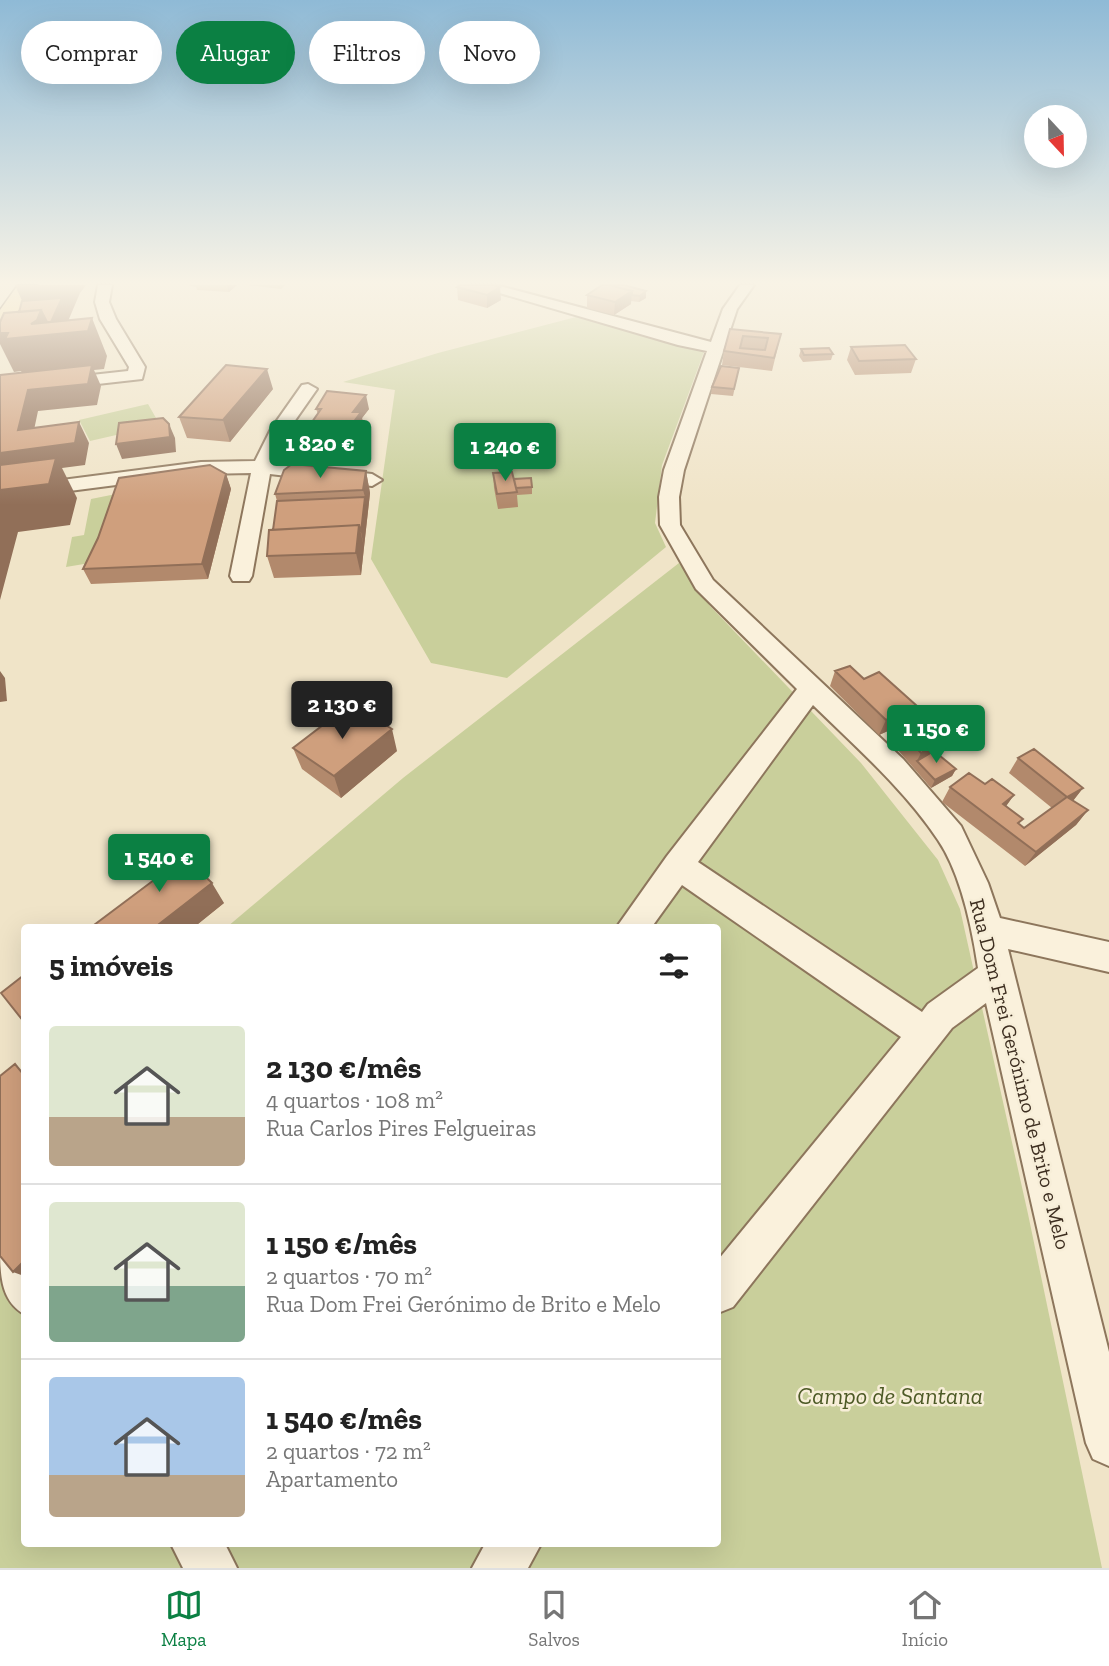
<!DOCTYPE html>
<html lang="pt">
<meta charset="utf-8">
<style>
body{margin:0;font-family:"Zilla Slab",serif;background:#f2f2f2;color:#222;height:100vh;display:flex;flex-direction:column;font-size:26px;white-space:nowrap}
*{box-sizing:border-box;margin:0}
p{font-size:23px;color:#767676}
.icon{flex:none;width:38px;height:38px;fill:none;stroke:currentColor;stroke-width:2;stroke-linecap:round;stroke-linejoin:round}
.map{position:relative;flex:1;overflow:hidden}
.details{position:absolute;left:21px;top:924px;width:700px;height:623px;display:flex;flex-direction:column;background:#fff;border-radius:7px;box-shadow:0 7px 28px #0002}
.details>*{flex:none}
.guide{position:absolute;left:21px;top:21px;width:700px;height:63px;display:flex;gap:14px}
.needle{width:46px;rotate:158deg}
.buttons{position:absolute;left:1024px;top:105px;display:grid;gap:14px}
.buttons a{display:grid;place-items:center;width:63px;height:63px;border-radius:50%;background:#fff;box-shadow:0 7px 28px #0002;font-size:35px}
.price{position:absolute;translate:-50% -60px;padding:0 16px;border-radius:7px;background:#0b8043;color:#fff;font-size:23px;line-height:46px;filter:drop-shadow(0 2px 4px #0008)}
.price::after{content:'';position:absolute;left:50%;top:42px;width:21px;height:16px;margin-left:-10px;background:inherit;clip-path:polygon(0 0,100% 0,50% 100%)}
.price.current{background:#222;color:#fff}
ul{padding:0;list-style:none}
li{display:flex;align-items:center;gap:21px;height:175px;padding:0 28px}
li+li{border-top:2px solid #e0e0e0}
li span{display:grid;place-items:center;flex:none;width:196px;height:140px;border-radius:7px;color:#555}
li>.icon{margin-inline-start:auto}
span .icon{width:84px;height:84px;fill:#fffc;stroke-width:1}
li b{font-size:30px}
h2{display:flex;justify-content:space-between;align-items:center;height:84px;padding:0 28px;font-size:30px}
.tag{padding:0 24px;border-radius:32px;background:#fff;box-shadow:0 7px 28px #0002;font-size:24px;line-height:63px}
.tag.current{background:#0b8043;color:#fff}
.tab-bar{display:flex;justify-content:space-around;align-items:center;height:98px;border-top:2px solid #e0e0e0;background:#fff;font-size:19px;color:#767676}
.tab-bar a{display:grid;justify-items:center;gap:4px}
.tab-bar .current{color:#0b8043}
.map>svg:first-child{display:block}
.green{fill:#c9cf9b}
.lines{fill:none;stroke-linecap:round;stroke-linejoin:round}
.minor-casing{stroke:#8d765c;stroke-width:4}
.major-casing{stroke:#5b4430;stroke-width:3}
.minor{fill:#faf1dc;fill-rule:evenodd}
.major{fill:#f3d9a0;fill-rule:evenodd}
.wall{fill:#b2896c}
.shaded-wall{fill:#916f58}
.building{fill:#cf9f7d;stroke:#916f58;stroke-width:2;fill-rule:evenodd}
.labels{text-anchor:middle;stroke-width:5;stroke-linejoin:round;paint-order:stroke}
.street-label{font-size:21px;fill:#3d2e20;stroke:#f7eed8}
.near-park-label{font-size:24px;font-style:italic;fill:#4d5a26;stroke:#f7eed8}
</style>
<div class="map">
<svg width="1109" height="1568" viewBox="0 0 1109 1568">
<rect width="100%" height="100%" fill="#f0e4c8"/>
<path class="green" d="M576,317L704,352L662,465L655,523L666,547L507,678L431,663L371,559L395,390L343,382L438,353Z
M148,404L160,425L90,441L79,420Z
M126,492L102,561L66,567L72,537L84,535L91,499Z
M679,563L710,606L861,763L938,860L960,909L1028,1214L1102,1568H0V1121L24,1100V1544H718V928L227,927L403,778Z"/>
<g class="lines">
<defs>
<path id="minor" d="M98,285H112L109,302L116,319L145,367L142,379L0,395V385L128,371L129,367L100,319L95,302Z
M472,285H496L711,342L723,309L740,285H754L737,309L684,470L679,497L680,525L713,580L903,759L961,826L988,883L1000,918L1109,942V972L1008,949L1109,1352V1466L1093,1459L1086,1443L986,1003L952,1028L733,1307L718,1313V1260L901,1037L682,885L651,928H616L667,856L797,689L696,589L660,525L659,497L664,470L707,351L678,345ZM813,705C856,747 904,789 938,840C961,874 972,928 978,968L928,1004L922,1012L698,862Z
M308,384L317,389L289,429L274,463L372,474L382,480L372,486L270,474L252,576L249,581H233L230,576L251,473L201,474L0,500V488L201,462L255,461L271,429L302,385Z
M0,1241C33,1255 27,1283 24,1314C0,1300 0,1274 0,1241Z
M171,1544H225L237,1568H183Z
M485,1544H541L528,1568H472Z"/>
<path id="major" d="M18,285H37L23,304L7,332L0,334V310Z"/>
</defs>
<use href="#minor" class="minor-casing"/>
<use href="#major" class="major-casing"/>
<use href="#minor" class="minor"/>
<use href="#major" class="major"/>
</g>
<path class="wall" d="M188,285H237L229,292L197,290L196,287Z
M247,285H285L281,289Z
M460,285L501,300L487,308L458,300L457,287Z
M600,286L646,298L639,302L631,301V304L614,315L587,308V295L600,287Z
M730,329L781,334L772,371L722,365L724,351Z
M851,347L916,359L911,373L855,375L847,360Z
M801,349L833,354L831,360L803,362L799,356Z
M739,368L733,396L711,394L712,387Z
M273,389L230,442L187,438L179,417Z
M316,409H369L362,418L364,427L344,454L307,449L303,435L318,414Z
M366,471L370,493L361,575L274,578L267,556L273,530L277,501L275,494Z
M493,473L514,479L532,487V494L517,495L518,507L498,509L494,488Z
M226,474L231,489L208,579L91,584L83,569Z
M835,671L864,679L917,706L910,721L879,735L830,686Z
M947,734L939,748L935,752L956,769L952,776L931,788L897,749L905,735Z
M293,748L397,751L341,798L302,769Z
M1018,758L1083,788L1073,801L1088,810L1076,825L1025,866L942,802L950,787L985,784L1014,795L1006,806L1019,824L1024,828L1052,808L1009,773Z
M145,865L224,903L193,928H90L155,879Z"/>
<path class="shaded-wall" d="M15,285H86L80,293L63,333L92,318L107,356L104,369L94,370L101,386L97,405L38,411L30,449L79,422L89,443L85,465L62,468L77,498L70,525L18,532L0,600V453L18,430L24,377L21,371L14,372L0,344V333L31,321Z
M227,285H237L229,292Z
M500,287L501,300L487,308V295Z
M632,291L631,304L614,315L615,302Z
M646,291V298L639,302L640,296Z
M267,369L273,389L230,442L223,420Z
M366,395L369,409L362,418L364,427L344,454L341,439L353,412Z
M169,424L175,438L176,452L122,459L116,444Z
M366,471L370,493L364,547L361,532L365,497L363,490Z
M226,474L231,489L208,579L202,564Z
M359,525L364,547L361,575L356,553Z
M0,671L5,678L7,701L0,702Z
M917,706L910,721L879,735L886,720Z
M392,729L397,751L341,798L334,776Z
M947,734L939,748L929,758L917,761L921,753Z
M956,769L952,776L931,788L935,780Z
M1083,788L1072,802L1067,797Z
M1014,795L1004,809L1003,804Z
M1088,810L1076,825L1025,866L1036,852Z
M212,883L224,903L193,928H154Z
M24,1261V1276L13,1272Z"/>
<path class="building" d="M460,285H493L500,287L487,295L457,287Z
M602,285H609L632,291L615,302L587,295Z
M609,285H624L646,291L640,296L632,295V291Z
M62,298L51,322H47L41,310L19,312L22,301Z
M41,310L37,320L31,324L92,318L88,331L5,339L8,333H0V322L4,313Z
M730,329L781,334L774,358L724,351ZM743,336L768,338L765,350L740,348Z
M905,345L916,359L859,361L851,347Z
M829,348L833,354L804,355L801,349Z
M92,365L88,384L28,390L18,430L79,422L75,443L0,453V375Z
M226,365L267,369L223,420L179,417Z
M721,366L739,368L734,389L712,387Z
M327,391L366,395L353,412H361L341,439L303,435L321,409H316Z
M163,418L169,424L170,437L116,444L119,423Z
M56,458L49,484L0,490V465Z
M292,464L366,471L363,490L275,494L284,470Z
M210,465L226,474L202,564L83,569L98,538L119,478Z
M512,472L517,492L497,494L493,473Z
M531,478L532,487L516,488L514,479Z
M365,497L361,532L359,525L273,530L277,501Z
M359,525L356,553L267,556L269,530Z
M850,666L864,679L879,672L917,706L886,720L835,671Z
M362,710L392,729L334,776L293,748L340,712L350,719Z
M928,721L947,734L938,744L921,753L905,735Z
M1034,749L1083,788L1067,797L1018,758Z
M934,751L956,769L935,780L917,761Z
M969,773L985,784L992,779L1014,795L1003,804L1023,819L1018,823L1024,828L1067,797L1088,810L1036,852L950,787Z
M172,845L212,883L154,928H90L158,877L145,865Z
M24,975V1022L1,993Z
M15,1064L24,1075V1261L13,1272L0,1256V1076Z"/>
<linearGradient id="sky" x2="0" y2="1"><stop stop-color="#8fbad6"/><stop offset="0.56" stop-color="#f8f3e6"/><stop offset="1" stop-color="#f8f3e6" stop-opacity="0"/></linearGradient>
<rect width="1109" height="505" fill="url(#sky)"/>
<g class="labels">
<g class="street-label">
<text transform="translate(1020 1074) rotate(76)" y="7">Rua Dom Frei Gerónimo de Brito e Melo</text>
</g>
<g class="near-park-label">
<text x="890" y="1404">Campo de Santana</text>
</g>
</g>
</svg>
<div class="buttons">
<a><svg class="needle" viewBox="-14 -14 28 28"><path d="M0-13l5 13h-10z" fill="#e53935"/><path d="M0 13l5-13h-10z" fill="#767676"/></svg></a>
</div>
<b class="price" style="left:320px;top:480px">1 820 €</b>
<b class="price" style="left:505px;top:483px">1 240 €</b>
<b class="price current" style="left:342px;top:741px">2 130 €</b>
<b class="price" style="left:936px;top:765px">1 150 €</b>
<b class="price" style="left:159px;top:894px">1 540 €</b>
<div class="guide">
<a class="tag">Comprar</a>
<a class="tag current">Alugar</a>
<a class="tag">Filtros</a>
<a class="tag">Novo</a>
</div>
<section class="details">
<h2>5 imóveis<svg class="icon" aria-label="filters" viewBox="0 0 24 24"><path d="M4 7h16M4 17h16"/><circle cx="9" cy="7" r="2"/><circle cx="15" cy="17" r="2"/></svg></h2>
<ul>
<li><span style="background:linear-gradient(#dfe7d0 65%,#b9a48a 0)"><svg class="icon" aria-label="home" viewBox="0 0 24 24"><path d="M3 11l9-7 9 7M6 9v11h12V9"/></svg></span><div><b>2 130 €/mês</b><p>4 quartos · 108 m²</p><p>Rua Carlos Pires Felgueiras</p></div></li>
<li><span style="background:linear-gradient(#dfe7d0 60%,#7fa58c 0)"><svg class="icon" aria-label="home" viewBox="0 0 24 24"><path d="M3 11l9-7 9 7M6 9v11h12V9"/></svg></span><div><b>1 150 €/mês</b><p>2 quartos · 70 m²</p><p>Rua Dom Frei Gerónimo de Brito e Melo</p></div></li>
<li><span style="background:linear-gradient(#a9c7e8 70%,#b9a48a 0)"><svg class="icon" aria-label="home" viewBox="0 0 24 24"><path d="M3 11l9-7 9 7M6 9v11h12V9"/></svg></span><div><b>1 540 €/mês</b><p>2 quartos · 72 m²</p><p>Apartamento</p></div></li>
</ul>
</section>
</div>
<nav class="tab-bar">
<a class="current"><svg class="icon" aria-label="map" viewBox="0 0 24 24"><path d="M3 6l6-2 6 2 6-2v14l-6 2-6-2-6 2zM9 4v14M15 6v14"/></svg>Mapa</a>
<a><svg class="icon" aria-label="saved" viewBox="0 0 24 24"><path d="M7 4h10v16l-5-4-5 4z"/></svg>Salvos</a>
<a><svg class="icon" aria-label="home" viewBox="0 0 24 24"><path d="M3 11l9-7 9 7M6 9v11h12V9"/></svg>Início</a>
</nav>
